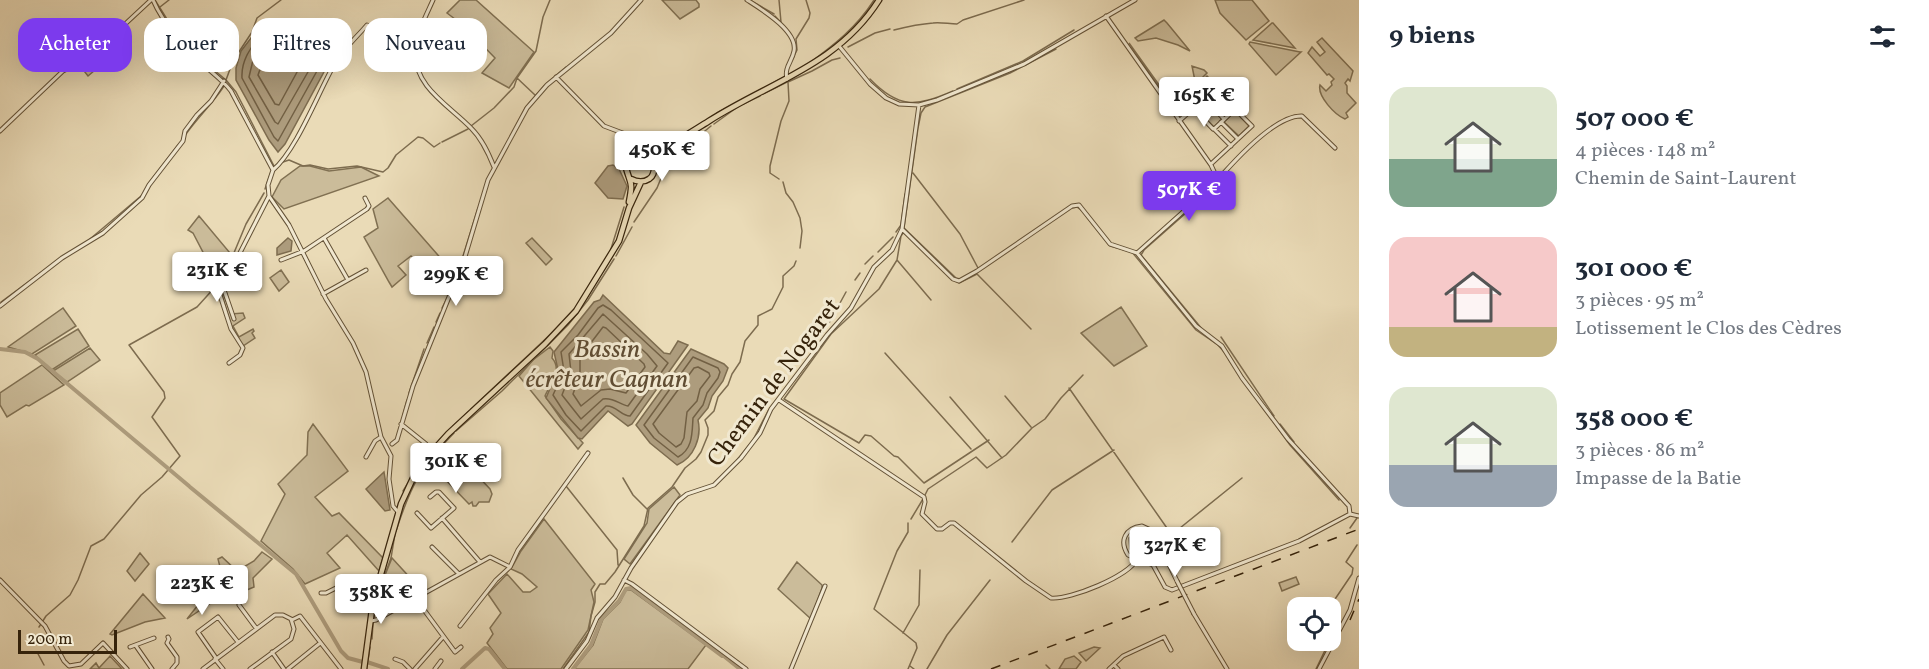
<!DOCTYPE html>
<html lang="fr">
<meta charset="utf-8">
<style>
body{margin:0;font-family:Vollkorn,serif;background:#f2f2f3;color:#1f2937;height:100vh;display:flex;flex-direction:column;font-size:22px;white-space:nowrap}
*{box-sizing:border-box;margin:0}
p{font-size:20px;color:#747a83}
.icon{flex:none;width:33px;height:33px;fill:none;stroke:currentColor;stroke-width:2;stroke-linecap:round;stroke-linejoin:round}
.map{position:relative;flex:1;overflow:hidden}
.sheet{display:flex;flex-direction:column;background:#fff;width:570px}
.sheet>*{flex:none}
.top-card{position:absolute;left:18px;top:18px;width:570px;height:54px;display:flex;gap:12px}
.fabs{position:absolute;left:1287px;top:597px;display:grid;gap:12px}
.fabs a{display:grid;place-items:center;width:54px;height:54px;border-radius:12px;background:#fff;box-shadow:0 6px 24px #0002;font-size:30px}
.scale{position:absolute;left:18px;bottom:15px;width:99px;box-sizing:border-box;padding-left:6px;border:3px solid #36230b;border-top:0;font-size:16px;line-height:21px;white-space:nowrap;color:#36230b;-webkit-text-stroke:4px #f1e8d0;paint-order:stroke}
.price{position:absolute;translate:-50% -51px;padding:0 14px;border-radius:6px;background:#fff;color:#222;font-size:20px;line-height:39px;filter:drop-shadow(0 2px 3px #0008)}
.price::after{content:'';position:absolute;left:50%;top:36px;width:18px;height:14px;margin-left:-9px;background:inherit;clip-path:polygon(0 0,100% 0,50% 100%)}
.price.current{background:#7c3aed;color:#fff}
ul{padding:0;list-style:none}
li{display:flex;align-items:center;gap:18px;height:150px;padding:0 30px}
li span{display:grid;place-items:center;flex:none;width:168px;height:120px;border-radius:18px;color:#555}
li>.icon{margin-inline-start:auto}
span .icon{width:72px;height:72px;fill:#fffc;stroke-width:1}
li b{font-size:26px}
h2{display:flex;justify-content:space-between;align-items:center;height:72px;padding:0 30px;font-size:26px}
.pill{padding:0 21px;border-radius:18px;background:#fff;box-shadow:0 6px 24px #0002;font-size:21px;line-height:54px}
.pill.current{background:#7c3aed;color:#fff}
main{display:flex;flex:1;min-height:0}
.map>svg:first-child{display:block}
.green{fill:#cbbc9a;stroke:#807052;stroke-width:1.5}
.water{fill:#ad9c7d;stroke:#7d6c4f;stroke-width:1.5}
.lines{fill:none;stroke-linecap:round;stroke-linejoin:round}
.shore{stroke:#726044;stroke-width:1.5}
.stream{stroke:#7d6c4f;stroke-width:1.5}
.canal{stroke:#ad9c7d;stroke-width:4}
.minor-casing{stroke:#635136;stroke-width:5}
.major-casing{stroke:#36230b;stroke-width:7}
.minor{stroke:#f1e8d0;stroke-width:3}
.major{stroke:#eadbb7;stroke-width:4.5}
.rail{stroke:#36230b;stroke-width:1.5;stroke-dasharray:10 10;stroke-linecap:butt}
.minor-bridge-casing{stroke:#635136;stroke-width:5;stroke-linecap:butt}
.minor-bridge{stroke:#f1e8d0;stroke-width:3}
.labels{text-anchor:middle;stroke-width:6;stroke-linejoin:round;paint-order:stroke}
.street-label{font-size:24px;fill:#36230b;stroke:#f1e8d0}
.water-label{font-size:26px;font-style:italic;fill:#604d33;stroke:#f1e8d0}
</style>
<main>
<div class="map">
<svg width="1359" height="669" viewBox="0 0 1359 669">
<rect width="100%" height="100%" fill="#eadbb7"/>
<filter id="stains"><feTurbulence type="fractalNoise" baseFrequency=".00333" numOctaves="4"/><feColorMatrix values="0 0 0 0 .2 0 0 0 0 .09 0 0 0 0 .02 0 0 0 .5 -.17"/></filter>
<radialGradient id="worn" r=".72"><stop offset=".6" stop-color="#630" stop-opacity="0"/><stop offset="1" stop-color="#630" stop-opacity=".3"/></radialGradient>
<path class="green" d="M460,0H476L534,52L509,88L482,73L495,58L464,26L447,13Z
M662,0H696L699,4V7L680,19Z
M1215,0H1252L1269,21L1246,40L1220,13Z
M1164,20L1167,23L1190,51L1178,45L1156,38L1138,41L1135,38Z
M1272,23H1273L1295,48L1253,40Z
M1322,38L1353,71L1350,81L1348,79L1345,83L1347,86V93L1356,103L1346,113L1348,117L1345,119C1335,115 1317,96 1320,85L1326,91L1332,85L1331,82L1334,79L1329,74L1327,75L1308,53L1312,47L1320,56L1325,52L1317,42Z
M1250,42L1300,52H1301L1276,75L1249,44Z
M108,43L115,53L88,76L81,67Z
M1129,43L1162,89L1195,81L1192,66L1204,70L1207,73L1195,85L1196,87L1207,76L1212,81L1201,91L1198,88L1175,111Z
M1205,101L1222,119L1214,127L1196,109Z
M1235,111L1249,126L1239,136L1224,122Z
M300,166H310L329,171L361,167L379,176L284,209L272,197L281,180Z
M388,198L451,270L456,273L448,293L411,256L398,266L406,275L392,287L389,282L364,237L378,228L373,209Z
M199,216L230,253L216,284L203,262L206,258L193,233L188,230Z
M532,238L552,259L546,265L526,243Z
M281,270L289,282L279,291L270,278Z
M220,289L222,290L231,314L243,313L245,318L233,326L239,337L253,329L254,331L252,333L255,338L243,346L234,335Z
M1121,307L1147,346L1114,366L1081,333Z
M63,308L76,326L32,354L8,347Z
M78,329L89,346L50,371L35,355Z
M550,347L553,351L552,358C563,370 550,384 545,396L561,419L583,443L578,449L519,376L533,360Z
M90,348L100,360L67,382L53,371Z
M42,365L64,385L29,406L26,405L7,417L0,405V393Z
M313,424L348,471L315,497L332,516L339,513L383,558L379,571L347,535L327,553L340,568L305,584L293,569L261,541L285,494L278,484L307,455L308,432Z
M454,451L490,489L492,494L489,502H479L476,506H473L472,502L469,504L439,473Z
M674,487L680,495L630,564L624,559L647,523L649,509Z
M544,519L595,584L591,590L594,602L588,630L561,669H507L487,643L493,634L490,628L501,613L488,594L507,574L523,592H530L537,587L522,574L511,569L521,551Z
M262,552L272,559L253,578L254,587L242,592L241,597L230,590L187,619L198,605L165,576H173L200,592C219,585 224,578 218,559L222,557L237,571L254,561Z
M140,553L149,564L135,581L127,571Z
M392,558L413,581L399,592L383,580Z
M797,562L822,585V588L811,619L778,589Z
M1296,577L1299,584L1282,591L1279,583Z
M626,590H631L706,645L688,669H574L593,645L603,619L620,602Z
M143,594L165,618L145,622L112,635L110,634Z
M1094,647L1100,648L1086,661L1079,653Z
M110,656L122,669H90L96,663L99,668Z
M1074,656L1081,662L1076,669H1059L1065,659Z"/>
<path class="water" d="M258,29L342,48L331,59L285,144L278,152L269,140L236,80V68L241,51Z
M613,165L619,169L627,186L623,199L608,198L595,183L608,166Z
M288,238L292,241L291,251L277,255V248Z
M603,295L664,353L670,354L678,341L688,345L632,424L628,426L608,411L582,439L578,438L546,398L558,370L554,352L594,302L600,300Z
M691,349L724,364L728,368L723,381L712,396L708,408L698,420C702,437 694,458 677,465L650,443L636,425Z
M384,472L390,510L385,511L366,489Z
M1138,530L1147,535L1154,555L1153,557L1134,554L1130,549L1129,538Z"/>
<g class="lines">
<path class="shore" d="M262,36L325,50L327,53L278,141L274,137L242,78C241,62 250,46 262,36Z
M265,44L314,55L316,58L278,124L275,122L249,77L254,56Z
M268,54L300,61L302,63L279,105L275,104L258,75L263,61Z
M603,305L611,310L668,363L630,416C621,416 616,405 606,406L581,431L566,415L553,395L564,371L561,352L578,335L598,308Z
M603,314L647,354L657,366L628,406C620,405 614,397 603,399L581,419L562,395L571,372L569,354Z
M603,327L606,328L644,364L645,367L626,393L610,389L601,390L581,406L573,394L580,374V357Z
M693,357L718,368L720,372L718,378L707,393L703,405L693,418C692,433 693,449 678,457L654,438L644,425Z
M698,367L709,373L710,376L700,389L697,401L687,412L684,438L681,444L676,447L659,433L653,424L694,368Z"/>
<path class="stream" d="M155,0L170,24
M750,0L774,14
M779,0L781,22
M160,7L169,0
M775,16L785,27
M173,28L202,60L226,80
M894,30C906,27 920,24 933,23C941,22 949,24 957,24L963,20L1024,0
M848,47L875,33L890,29
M790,64L797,50L796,39L809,18L810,13L806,0
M808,64C834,45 857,27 874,0
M517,78L535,95
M870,79C899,109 916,107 953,91
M788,82L812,71L832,60L840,58
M547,83L566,67
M957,89L1023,61L1074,30
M763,94L787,82
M743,104L760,96
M717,113L784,77
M517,124L525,108L544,86
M714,124L739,106
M471,126L494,108L514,87L517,78L536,51L543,17L550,0
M186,134C198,117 213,103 224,86
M442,142L468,129
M283,162L289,160L303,166L310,165L328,169L357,166L383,172L388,168L396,155L418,137L423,138L434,147L440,143
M274,166L236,92L226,80L233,61L252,32L257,18L281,0
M913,173L960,234L978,268
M779,179L770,173V166L781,121L789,101L788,82
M783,182L786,193L793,202L800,218L802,231L800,248
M148,184L178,145
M265,189L272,169
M1072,208L1077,207L1081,210
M1086,216L1110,246L1132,252L1196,330L1218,345L1225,353
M634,222L657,188L664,171L683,149L711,126
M896,232L901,225L905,194
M906,234L903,233L901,236L897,260L931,300
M90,239L141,196
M610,252L624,207
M878,252L893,237
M616,256L632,227
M897,260L879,289L831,334L784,399L859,443L865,435L871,436L894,456L898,457L924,483L989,440
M865,264L873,256
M459,269L478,208
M960,279L956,278L904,228L918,128L921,113L925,107L1010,73L1056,49
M855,280L860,273
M955,281L959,283L977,274L1031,329
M217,285L218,278L231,260L246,224L264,193
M1,302L58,260
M442,308L447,298
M834,314L846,292
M436,322L440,313
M1202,329L1141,255L1144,250L1203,198
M1221,337L1274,416
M427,343L434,327
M814,350L817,340L833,317
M885,353L971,449
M1229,360L1290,445L1339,500
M1069,388L1169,531L1173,532L1180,528L1242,478
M409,393L424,349
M1005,396L1031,427
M950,397L1002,458
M471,409L555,330
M403,415L407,400
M1280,424L1294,442
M453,426L468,412
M456,431L502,391L568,325L588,300L614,259
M737,460L753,440L768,411L777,399
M416,469L438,442
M623,478L633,495L647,509
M566,486L617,550L618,565
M403,491L408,483
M925,495L928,489L976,457L987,468L1006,455L1032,428L1045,419L1061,398L1083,375
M911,519L923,499
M1350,528L1357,518
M396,531C411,485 420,468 454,433
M1012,542L1052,490L1114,450
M378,593L391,558L395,534
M1329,608L1352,574L1353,568L1346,562L1357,545
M1330,612L1336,628L1331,639
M374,618L377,596
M39,627L46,616L70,595L78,580L91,546L104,539L141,495L162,477L180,456L152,417L165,398L164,392L129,345L197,307L216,286
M903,633L919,605L920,570
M372,639L373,623
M37,652L44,665
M1046,665L1050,669
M910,666L914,669
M367,667L370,647
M366,669H367
M563,669L589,632L591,616L595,602V592L600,584H605L615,572L644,526L648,508L672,487L685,468L696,459L701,452L708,435V428L705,420L714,411L718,397L728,385L732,374L740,362L745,341L758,325V316L772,309L783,287V276L794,266L796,261
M908,669L917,648L916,643L874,609L897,551L908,532V523
M927,669L947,635L990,580
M1316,669L1330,640"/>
<path class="canal" d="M0,349L25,352L38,359L189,486
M190,487L296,574L341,651L348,658L363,662
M725,657L740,669
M367,662L388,669
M462,669L485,648L489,649L505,669
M573,669L591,645L602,618L619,601L626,589L631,588L722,656"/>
<defs>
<path id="minor" d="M153,0C164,26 187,49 207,68C216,76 224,82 231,91L273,170
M433,0C426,16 416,34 415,52C414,87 450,106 471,128C482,139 488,152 494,167
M747,0C761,9 798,31 794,51C792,62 784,67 787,79
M1106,16L1211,165L1217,178
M839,46L870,84L886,98L899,104L919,105L937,100L1024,64L1135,0
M556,77L604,126L636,138L644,153
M1205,99L1224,119
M1194,109L1213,129
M1179,121L1212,92L1232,112L1235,109L1252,126L1211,164
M1221,122L1238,139
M0,131L63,71L81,62L94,53L151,0
M1231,146L1214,129L1232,112
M273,170L268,185L269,196L289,225L326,299L353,343L366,372L381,437L391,456L389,479L393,506L398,512
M273,170C296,151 318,93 334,65C342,50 356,38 367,25L373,27L416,63
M902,229L953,279L959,281L977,271L1072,206L1079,205L1110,244L1137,253L1196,326L1222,346L1242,378L1288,439L1349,506L1350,514
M1137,253L1212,186L1217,178L1222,175C1238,157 1277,115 1302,116L1335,148
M281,260L304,251L367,209L369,206L365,198
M348,280L366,270
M224,284V290L234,319
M323,294L348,280L324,238
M0,306L62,258L103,233L142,198L149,185L183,141L185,131L197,115L211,101L224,81
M229,363L240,355L243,348L231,329L218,289L224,284L269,196
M779,400L924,497L925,502L922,514L937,529H942L950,523H954L1026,581L1051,598C1070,600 1129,576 1137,559
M401,424L426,444
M392,444L397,440L413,386L464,260L488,180L527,108L547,85L611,33L641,0
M366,457L375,441L381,437
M417,513L431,528L454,508L439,492H436L430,497
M1350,514L1359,516
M442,518L480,562
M432,547L459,574
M510,567L518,550L588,453
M0,580L45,626L64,661L69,666L81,664L103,643L127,669
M624,580L632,584L746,669
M1177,581L1153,531L1142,526C1125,528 1119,541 1128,555L1153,565L1165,587L1172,590L1299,541L1350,514
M321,593H326L340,586L361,603L373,602
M416,599L455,652L461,647
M239,605L256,628
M1194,614L1227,669
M292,620L300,616L341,669
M371,621L376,620L490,557L510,567L496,580L460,626
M168,637L169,639L167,643L177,657V663L172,669
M136,646L152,669
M130,647L154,638
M272,652L284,669
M216,658L198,632L218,617L238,642
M215,659L223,669
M395,659L403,662L410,669
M1114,665L1118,669
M203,669L275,615H283L291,619L294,629L291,639L250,669
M288,669L319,644
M415,669L443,637
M435,669L441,661
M566,669L587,641L597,618L615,597L631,568L677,502L687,494L714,485L741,458L760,433L771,409L827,335L851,308L874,267L892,250L902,229L919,105
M791,669L825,586
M1109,669L1123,656L1164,637L1171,650
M1319,669L1350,610L1359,578"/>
<path id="major" d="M649,156L665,149
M631,179C637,182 643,183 649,179C657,174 652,165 657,159C670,143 692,132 709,121C770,82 838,65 879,0
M629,202C633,181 631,186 626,168C628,150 646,148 654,164
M364,669L373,602L401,504L414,476L429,455L448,434L545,344L576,311L619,241L629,208L641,182"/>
</defs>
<use href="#minor" class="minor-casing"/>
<use href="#major" class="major-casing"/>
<use href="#minor" class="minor"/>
<use href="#major" class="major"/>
<path class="rail" d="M1350,620L1359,599
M991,669L1359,529"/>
<defs>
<path id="minor-bridge" d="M1177,581L1194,614"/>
</defs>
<use href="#minor-bridge" class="minor-bridge-casing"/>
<use href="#minor-bridge" class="minor-bridge"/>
</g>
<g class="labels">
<g class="street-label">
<text transform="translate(773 382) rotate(-53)" y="8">Chemin de Nogaret</text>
</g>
<g class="water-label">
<text x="607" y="357">Bassin<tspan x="607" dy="30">écrêteur Cagnan</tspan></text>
</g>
</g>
<rect width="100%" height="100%" filter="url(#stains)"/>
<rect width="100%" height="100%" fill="url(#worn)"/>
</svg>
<div class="fabs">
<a><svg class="icon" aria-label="locate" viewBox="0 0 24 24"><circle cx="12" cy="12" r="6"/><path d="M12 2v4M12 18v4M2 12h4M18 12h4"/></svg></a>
</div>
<div class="scale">200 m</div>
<b class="price" style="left:1204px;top:128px">165K €</b>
<b class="price" style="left:662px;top:182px">450K €</b>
<b class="price current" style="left:1189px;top:222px">507K €</b>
<b class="price" style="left:217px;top:303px">231K €</b>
<b class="price" style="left:456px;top:307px">299K €</b>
<b class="price" style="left:456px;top:494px">301K €</b>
<b class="price" style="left:1175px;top:578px">327K €</b>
<b class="price" style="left:202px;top:616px">223K €</b>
<b class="price" style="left:381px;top:625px">358K €</b>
<div class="top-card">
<a class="pill current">Acheter</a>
<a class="pill">Louer</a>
<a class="pill">Filtres</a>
<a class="pill">Nouveau</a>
</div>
</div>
<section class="sheet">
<h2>9 biens<svg class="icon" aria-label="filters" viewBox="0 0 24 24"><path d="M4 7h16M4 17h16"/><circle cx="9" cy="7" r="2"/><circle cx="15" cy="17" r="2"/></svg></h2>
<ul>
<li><span style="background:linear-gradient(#dfe7d0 60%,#7fa58c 0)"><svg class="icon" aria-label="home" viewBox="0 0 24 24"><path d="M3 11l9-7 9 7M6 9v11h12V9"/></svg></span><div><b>507 000 €</b><p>4 pièces · 148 m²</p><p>Chemin de Saint-Laurent</p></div></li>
<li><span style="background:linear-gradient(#f6c9c9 75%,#c2b280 0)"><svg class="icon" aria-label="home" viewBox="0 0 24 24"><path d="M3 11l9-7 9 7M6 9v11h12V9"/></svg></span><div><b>301 000 €</b><p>3 pièces · 95 m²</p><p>Lotissement le Clos des Cèdres</p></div></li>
<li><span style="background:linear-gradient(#dfe7d0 65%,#9aa5b1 0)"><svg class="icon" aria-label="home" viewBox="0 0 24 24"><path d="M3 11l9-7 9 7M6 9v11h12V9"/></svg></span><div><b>358 000 €</b><p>3 pièces · 86 m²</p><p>Impasse de la Batie</p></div></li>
</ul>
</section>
</main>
